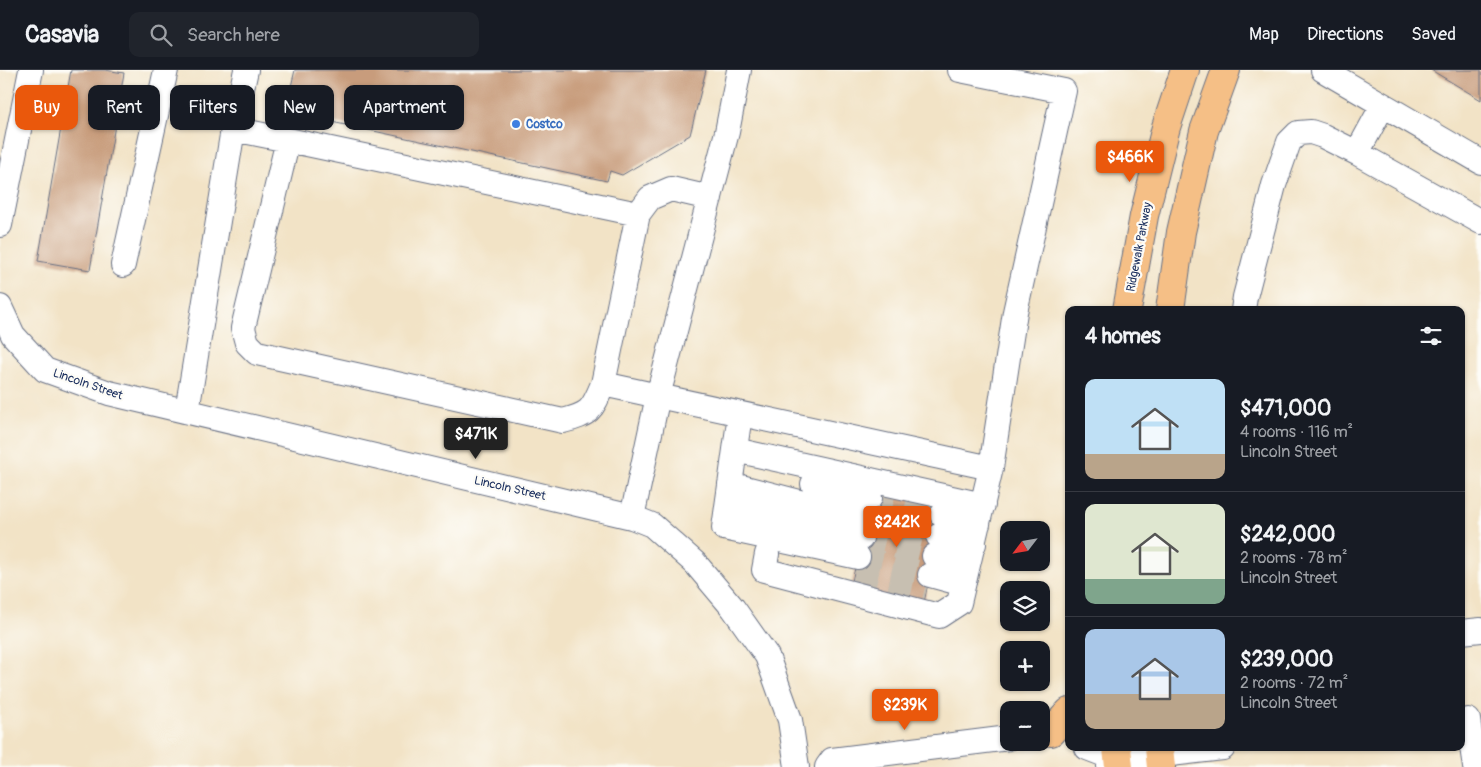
<!DOCTYPE html>
<meta charset="utf-8">
<style>
body{margin:0;font-family:Pangolin,sans-serif;background:#20242c;color:#f1f3f6;height:100vh;display:flex;flex-direction:column;font-size:19px;white-space:nowrap}
*{box-sizing:border-box;margin:0}
p{font-size:16px;color:#9ea1a6}
.icon{flex:none;width:28px;height:28px;fill:none;stroke:currentColor;stroke-width:2;stroke-linecap:round;stroke-linejoin:round}
.map{position:relative;flex:1;overflow:hidden}
.sheet{position:absolute;left:1065px;top:236px;width:400px;height:445px;display:flex;flex-direction:column;background:#171b24;border-radius:10px;box-shadow:0 1px 4px #0004}
.sheet>*{flex:none}
.top-card{position:absolute;left:15px;top:15px;width:475px;height:45px;display:flex;gap:10px}
.needle{width:32px;rotate:239deg}
.tools{position:absolute;left:1000px;top:451px;display:grid;gap:10px}
.tools a{display:grid;place-items:center;width:50px;height:50px;border-radius:10px;background:#171b24;box-shadow:0 1px 4px #0004;font-size:25px}
.price{position:absolute;translate:-50% -42px;padding:0 11px;border-radius:5px;background:#ea580c;color:#fff;font-size:16px;line-height:32px;filter:drop-shadow(0 1px 2px #0008)}
.price::after{content:'';position:absolute;left:50%;top:30px;width:15px;height:11px;margin-left:-8px;background:inherit;clip-path:polygon(0 0,100% 0,50% 100%)}
.price.selected{background:#222;color:#fff}
ul{padding:0;list-style:none}
li{display:flex;align-items:center;gap:15px;height:125px;padding:0 20px}
li+li{border-top:1px solid #363941}
li span{display:grid;place-items:center;flex:none;width:140px;height:100px;border-radius:10px;color:#555}
li>.icon{margin-inline-start:auto}
span .icon{width:60px;height:60px;fill:#fffc;stroke-width:1}
li b{font-size:21px}
h2{display:flex;justify-content:space-between;align-items:center;height:60px;padding:0 20px;font-size:21px}
.pill{padding:0 18px;border-radius:10px;background:#171b24;box-shadow:0 1px 4px #0004;font-size:18px;line-height:45px}
.pill.selected{background:#ea580c;color:#fff}
header{display:flex;align-items:center;gap:30px;box-sizing:border-box;height:70px;padding:0 25px;background:#171b24;border-bottom:1px solid #363941}
header strong{font-size:24px}
nav{display:flex;gap:28px;margin-inline-start:auto;font-size:18px}
.search{width:350px;height:45px;background:#20242c;display:flex;align-items:center;gap:12px;box-sizing:border-box;padding:0 18px;border-radius:10px;color:#9ea1a6;font-size:19px}
.map>svg:first-child{display:block}
.building{fill:#c89c7c}
.lines{fill:none;stroke-linecap:round;stroke-linejoin:round}
.minor-tunnel{stroke:#c7bfb1;stroke-width:24;stroke-dasharray:24 12;stroke-linecap:butt}
.minor-casing{stroke:#666e82;stroke-width:26}
.major-casing{stroke:#666e82;stroke-width:30}
.minor{stroke:#fff;stroke-width:24}
.major{stroke:#f5bf86;stroke-width:28}
.shop-dot{fill:#3f7fe0;stroke:#fdfcf7;stroke-width:2}
.labels{text-anchor:middle;stroke-width:4.5;stroke-linejoin:round;paint-order:stroke}
.shop-label{font-size:12px;font-weight:bold;fill:#366cbe;stroke:#fdfcf7;text-anchor:start}
.street-label{font-size:12px;fill:#1b2f5e;stroke:#fdfcf7}
</style>
<header>
<strong>Casavia</strong>
<div class="search"><svg class="icon" aria-label="search" viewBox="0 0 24 24"><circle cx="10" cy="10" r="6"/><path d="M15 15l6 6"/></svg>Search here</div>
<nav><a>Map</a><a>Directions</a><a>Saved</a></nav>
</header>
<div class="map">
<svg width="1481" height="697" viewBox="0 0 1481 697">
<rect width="100%" height="100%" fill="#fdfcf7"/>
<filter id="ink" filterUnits="userSpaceOnUse"><feTurbulence type="fractalNoise" baseFrequency=".02" numOctaves="2"/><feDisplacementMap in="SourceGraphic" scale="10" xChannelSelector="R" yChannelSelector="G"/><feConvolveMatrix kernelMatrix="1 2 1 2 8 2 1 2 1" color-interpolation-filters="sRGB"/></filter>
<filter id="wash" filterUnits="userSpaceOnUse"><feTurbulence type="fractalNoise" baseFrequency=".0096" numOctaves="4" result="noise"/><feDisplacementMap in="SourceGraphic" scale="20" xChannelSelector="R" yChannelSelector="G"/><feGaussianBlur stdDeviation="1.12" result="paint"/><feColorMatrix in="noise" values="0 0 0 0 0 0 0 0 0 0 0 0 0 0 0 0 0 1.4 0 .05"/><feComposite in="paint" operator="in"/></filter>
<g filter="url(#wash)">
<rect width="100%" height="100%" fill="#f2e3c6"/>
<g id="blocks">
<path class="building" d="M71,0H105L124,3L90,200L38,191Z
M295,0H706L690,65L622,105L610,101L607,111L285,42Z
M1431,0H1481V30Z
M872,420L944,435L923,537L850,521Z"/>
</g>
</g>
<g filter="url(#ink)">
<use href="#blocks" fill-opacity="0" stroke="#666e82" stroke-width="1"/>
<g class="lines">
<path class="minor-tunnel" d="M870,428L942,445
M865,449L938,466
M861,468L934,486
M858,487L930,505
M853,509L925,526"/>
<defs>
<path id="minor" d="M1323,0L1481,92
M233,59L288,70
M1357,83L1383,35
M710,128L671,119L650,128L638,144L288,70L243,258L247,273L257,283L563,351C591,344 592,340 603,314L991,398L1015,242L1064,21L960,0
M0,155L31,0
M123,195L166,0
M0,237L13,265L45,300L109,323L632,447L652,455L695,493L733,538L767,586L790,650L797,697
M1243,240L1245,227L1274,115L1289,72L1298,63L1311,62L1323,66L1357,83L1481,152
M603,314L638,144
M187,341L233,59L246,0
M740,344L724,458L858,487
M735,380L983,435
M730,414L865,449
M813,414L870,428
M728,434L861,468
M942,445L978,454
M632,447L658,326L727,62L739,0
M938,466L974,474
M767,484L764,500L939,546L959,533L991,398
M934,486L968,495
M930,505L963,514
M1461,562L1481,560
M1468,650L1475,697
M1087,678L1118,690
M827,697L832,690L1009,668
M1109,697L1118,690L1223,678"/>
<path id="major" d="M1127,240L1144,146L1166,57L1185,0
M1170,240L1181,162L1204,61L1226,0
M1051,662L1069,642
M1117,678L1119,697
M1159,678L1161,697"/>
</defs>
<use href="#minor" class="minor-casing"/>
<use href="#major" class="major-casing"/>
<use href="#minor" class="minor"/>
<use href="#major" class="major"/>
</g>
</g>
<circle class="shop-dot" cx="516" cy="54" r="5"/>
<g class="labels">
<g class="shop-label">
<text x="526" y="58">Costco</text>
</g>
<g class="street-label">
<text transform="translate(1139 177) rotate(-79)" y="4">Ridgewalk Parkway</text>
<text transform="translate(88 314) rotate(19)" y="4">Lincoln Street</text>
<text transform="translate(510 418) rotate(13)" y="4">Lincoln Street</text>
</g>
</g>
</svg>
<div class="tools">
<a><svg class="needle" viewBox="-14 -14 28 28"><path d="M0-13l5 13h-10z" fill="#e53935"/><path d="M0 13l5-13h-10z" fill="#9ea1a6"/></svg></a>
<a><svg class="icon" aria-label="layers" viewBox="0 0 24 24"><path d="M12 4l9 5-9 5-9-5zM3 14l9 5 9-5"/></svg></a>
<a>+</a>
<a>−</a>
</div>
<b class="price" style="left:1130px;top:113px">$466K</b>
<b class="price selected" style="left:476px;top:390px">$471K</b>
<b class="price" style="left:897px;top:478px">$242K</b>
<b class="price" style="left:905px;top:661px">$239K</b>
<div class="top-card">
<a class="pill selected">Buy</a>
<a class="pill">Rent</a>
<a class="pill">Filters</a>
<a class="pill">New</a>
<a class="pill">Apartment</a>
</div>
<section class="sheet">
<h2>4 homes<svg class="icon" aria-label="filters" viewBox="0 0 24 24"><path d="M4 7h16M4 17h16"/><circle cx="9" cy="7" r="2"/><circle cx="15" cy="17" r="2"/></svg></h2>
<ul>
<li><span style="background:linear-gradient(#bfe0f5 75%,#b9a48a 0)"><svg class="icon" aria-label="home" viewBox="0 0 24 24"><path d="M3 11l9-7 9 7M6 9v11h12V9"/></svg></span><div><b>$471,000</b><p>4 rooms · 116 m²</p><p>Lincoln Street</p></div></li>
<li><span style="background:linear-gradient(#dfe7d0 75%,#7fa58c 0)"><svg class="icon" aria-label="home" viewBox="0 0 24 24"><path d="M3 11l9-7 9 7M6 9v11h12V9"/></svg></span><div><b>$242,000</b><p>2 rooms · 78 m²</p><p>Lincoln Street</p></div></li>
<li><span style="background:linear-gradient(#a9c7e8 65%,#b9a48a 0)"><svg class="icon" aria-label="home" viewBox="0 0 24 24"><path d="M3 11l9-7 9 7M6 9v11h12V9"/></svg></span><div><b>$239,000</b><p>2 rooms · 72 m²</p><p>Lincoln Street</p></div></li>
</ul>
</section>
</div>
